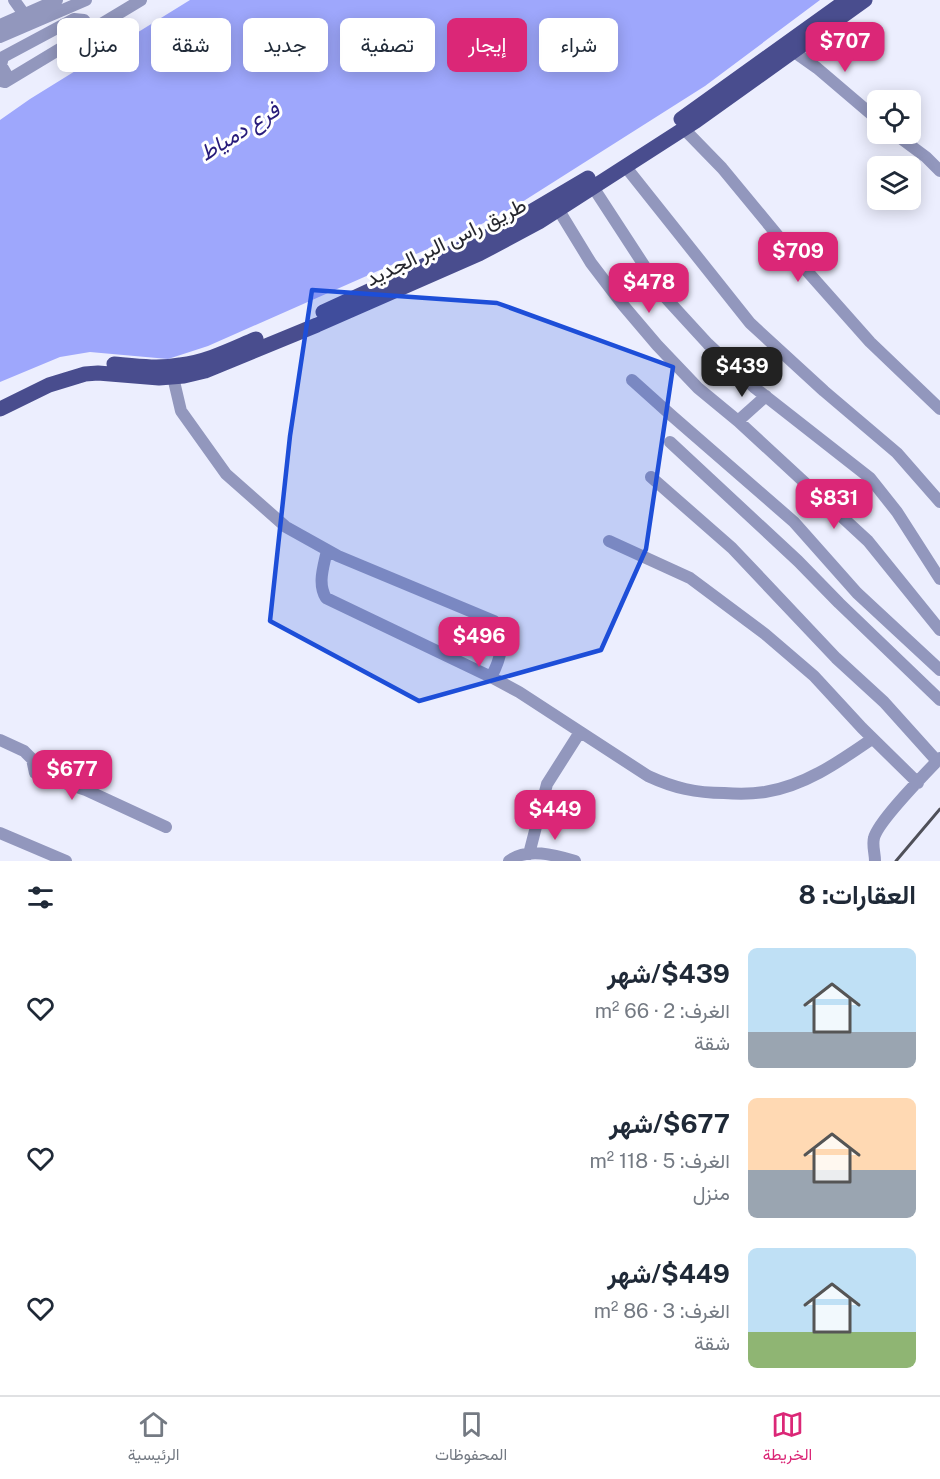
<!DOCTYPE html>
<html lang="ar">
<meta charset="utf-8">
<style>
body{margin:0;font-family:"Public Sans",Vazirmatn,sans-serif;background:#f6f6f7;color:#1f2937;direction:rtl;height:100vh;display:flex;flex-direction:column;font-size:22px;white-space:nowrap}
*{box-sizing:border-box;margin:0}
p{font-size:20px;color:#747a83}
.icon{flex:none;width:33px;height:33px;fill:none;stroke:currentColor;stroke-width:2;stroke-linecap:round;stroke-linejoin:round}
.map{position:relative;height:861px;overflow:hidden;direction:ltr}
.details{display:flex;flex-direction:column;background:#fff;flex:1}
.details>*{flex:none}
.hud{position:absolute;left:18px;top:18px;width:600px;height:54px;direction:rtl;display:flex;gap:12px}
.controls{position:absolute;left:867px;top:90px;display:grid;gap:12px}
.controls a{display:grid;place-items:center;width:54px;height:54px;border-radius:9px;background:#fff;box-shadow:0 3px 15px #0003;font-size:30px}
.price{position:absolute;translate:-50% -51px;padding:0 14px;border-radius:12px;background:#db2777;color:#fff;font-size:20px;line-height:39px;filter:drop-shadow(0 2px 3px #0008)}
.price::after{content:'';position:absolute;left:50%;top:36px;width:18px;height:14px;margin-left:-9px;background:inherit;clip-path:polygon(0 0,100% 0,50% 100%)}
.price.selected{background:#222;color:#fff}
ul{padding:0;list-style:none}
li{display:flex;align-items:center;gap:18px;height:150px;padding:0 24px}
li span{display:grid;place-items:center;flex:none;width:168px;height:120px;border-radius:9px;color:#555}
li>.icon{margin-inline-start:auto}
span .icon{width:72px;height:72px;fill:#fffc;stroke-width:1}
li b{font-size:26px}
h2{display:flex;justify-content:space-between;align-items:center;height:72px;padding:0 24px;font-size:26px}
.chip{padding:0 21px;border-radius:9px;background:#fff;box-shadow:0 3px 15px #0003;font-size:21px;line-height:54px}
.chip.selected{background:#db2777;color:#fff}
.tab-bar{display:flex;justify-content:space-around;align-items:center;height:84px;border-top:2px solid #e0e1e3;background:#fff;font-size:16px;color:#747a83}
.tab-bar a{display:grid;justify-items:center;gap:3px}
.tab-bar .selected{color:#db2777}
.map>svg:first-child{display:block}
.water{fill:#9ea7fc}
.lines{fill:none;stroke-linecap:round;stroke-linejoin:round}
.minor{stroke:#9297bd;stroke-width:12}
.major{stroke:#494d8e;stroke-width:15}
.rail{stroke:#4f5059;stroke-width:3}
.marked{fill:#1d4ed8;fill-opacity:0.2;stroke:#1d4ed8;stroke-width:4.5;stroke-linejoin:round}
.labels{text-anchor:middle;stroke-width:6;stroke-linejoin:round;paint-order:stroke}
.street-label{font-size:21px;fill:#26272e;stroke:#fff}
.water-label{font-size:22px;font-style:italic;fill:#261a7a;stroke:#fff}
</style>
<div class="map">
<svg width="940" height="861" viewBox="0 0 940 861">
<rect width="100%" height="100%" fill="#eceefe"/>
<path class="water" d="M190,0H820L705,86L511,209L466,232L208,346L168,359L90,352L60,357L0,382V120L30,99Z"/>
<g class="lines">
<path class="minor" d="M14,0L24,14
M0,25L57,0
M0,37L86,0
M793,51L817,68L878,120
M9,79L1,65L3,57L74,19L84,20L91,30
M0,81L5,82L141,0
M684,129L722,168L807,271L870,342L940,409
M895,134L926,157L940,171
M625,166L750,323L824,391L897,453L940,502
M593,187L664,296L708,344L755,388L870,478L897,512L940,579
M558,209L591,263L623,305L657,345L698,388L738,421L868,541L940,630
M173,377L181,411L226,474L286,527L338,556L494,621C508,635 500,661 491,677L519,692L648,776C674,788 696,793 724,793C737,794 752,794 765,792C805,786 840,761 872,739
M632,380L671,415L794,522L857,593L940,670
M738,421L766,396
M670,442L798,561L839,603L940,700
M651,477L732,548L836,658L884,702L937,761
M609,541L690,578L765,634L814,676L862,728L918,783
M327,550C324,566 317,583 326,598L491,677
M0,740L24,751L32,759L35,773L86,790L166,827
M0,833L66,861
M529,854L547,784L580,732
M509,861C527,847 555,855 575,861
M875,861C875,853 872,845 874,838C878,821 926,773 940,758"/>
<path class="major" d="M681,119L847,0
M323,312L495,233L588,178
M114,364C136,366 158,369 180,365C207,362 232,349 256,339
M0,409L49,385L85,374L98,373L159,378L184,376L205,371L317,325L479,254L539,222L696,121L865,0"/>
<path class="rail" d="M896,861L940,809"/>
</g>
<path class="marked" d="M312,290L497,303L673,367L646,549L601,650L419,701L270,621L290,436Z"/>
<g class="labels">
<g class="street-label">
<text transform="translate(446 242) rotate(-26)" y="7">طريق راس البر الجديد</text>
</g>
<g class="water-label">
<text transform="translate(239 131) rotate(-32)" y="8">فرع دمياط</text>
</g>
</g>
</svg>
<div class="controls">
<a><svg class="icon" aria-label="locate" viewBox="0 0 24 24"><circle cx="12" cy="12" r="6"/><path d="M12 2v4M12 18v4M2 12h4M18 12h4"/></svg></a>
<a><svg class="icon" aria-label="layers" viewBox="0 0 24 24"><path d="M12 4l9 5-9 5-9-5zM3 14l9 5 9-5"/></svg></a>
</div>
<b class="price" style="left:845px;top:73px">$707</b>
<b class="price" style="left:798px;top:283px">$709</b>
<b class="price" style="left:649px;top:314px">$478</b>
<b class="price selected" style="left:742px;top:398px">$439</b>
<b class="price" style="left:834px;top:530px">$831</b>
<b class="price" style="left:479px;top:668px">$496</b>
<b class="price" style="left:72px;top:801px">$677</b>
<b class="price" style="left:555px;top:841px">$449</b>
<div class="hud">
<a class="chip">شراء</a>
<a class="chip selected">إيجار</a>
<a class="chip">تصفية</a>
<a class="chip">جديد</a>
<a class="chip">شقة</a>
<a class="chip">منزل</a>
</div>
</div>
<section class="details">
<h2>العقارات: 8<svg class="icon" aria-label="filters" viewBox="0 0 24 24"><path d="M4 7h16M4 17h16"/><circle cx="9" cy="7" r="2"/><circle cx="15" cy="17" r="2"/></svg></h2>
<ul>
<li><span style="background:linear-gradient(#bfe0f5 70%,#9aa5b1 0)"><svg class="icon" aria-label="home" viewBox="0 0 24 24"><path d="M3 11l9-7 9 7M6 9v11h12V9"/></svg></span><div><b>$439/شهر</b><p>الغرف: 2 · 66 m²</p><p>شقة</p></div><svg class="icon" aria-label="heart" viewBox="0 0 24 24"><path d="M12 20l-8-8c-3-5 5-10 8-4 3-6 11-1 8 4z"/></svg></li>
<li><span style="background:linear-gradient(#ffd9b3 60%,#9aa5b1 0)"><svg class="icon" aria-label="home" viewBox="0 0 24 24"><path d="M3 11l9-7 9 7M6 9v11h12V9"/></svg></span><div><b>$677/شهر</b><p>الغرف: 5 · 118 m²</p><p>منزل</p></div><svg class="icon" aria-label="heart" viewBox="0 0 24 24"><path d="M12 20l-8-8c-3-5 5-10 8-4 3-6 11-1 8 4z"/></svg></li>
<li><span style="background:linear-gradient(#bfe0f5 70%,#8fb573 0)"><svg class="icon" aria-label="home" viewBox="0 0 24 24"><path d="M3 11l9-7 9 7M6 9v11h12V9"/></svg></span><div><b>$449/شهر</b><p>الغرف: 3 · 86 m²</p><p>شقة</p></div><svg class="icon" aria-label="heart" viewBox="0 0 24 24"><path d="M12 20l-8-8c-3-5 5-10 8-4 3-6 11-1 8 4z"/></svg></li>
</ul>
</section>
<nav class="tab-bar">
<a class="selected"><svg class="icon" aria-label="map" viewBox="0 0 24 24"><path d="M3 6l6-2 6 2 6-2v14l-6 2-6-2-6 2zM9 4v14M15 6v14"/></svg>الخريطة</a>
<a><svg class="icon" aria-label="saved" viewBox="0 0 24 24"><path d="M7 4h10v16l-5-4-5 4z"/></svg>المحفوظات</a>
<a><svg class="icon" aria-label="home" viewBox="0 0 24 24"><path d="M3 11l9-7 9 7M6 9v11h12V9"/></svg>الرئيسية</a>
</nav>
